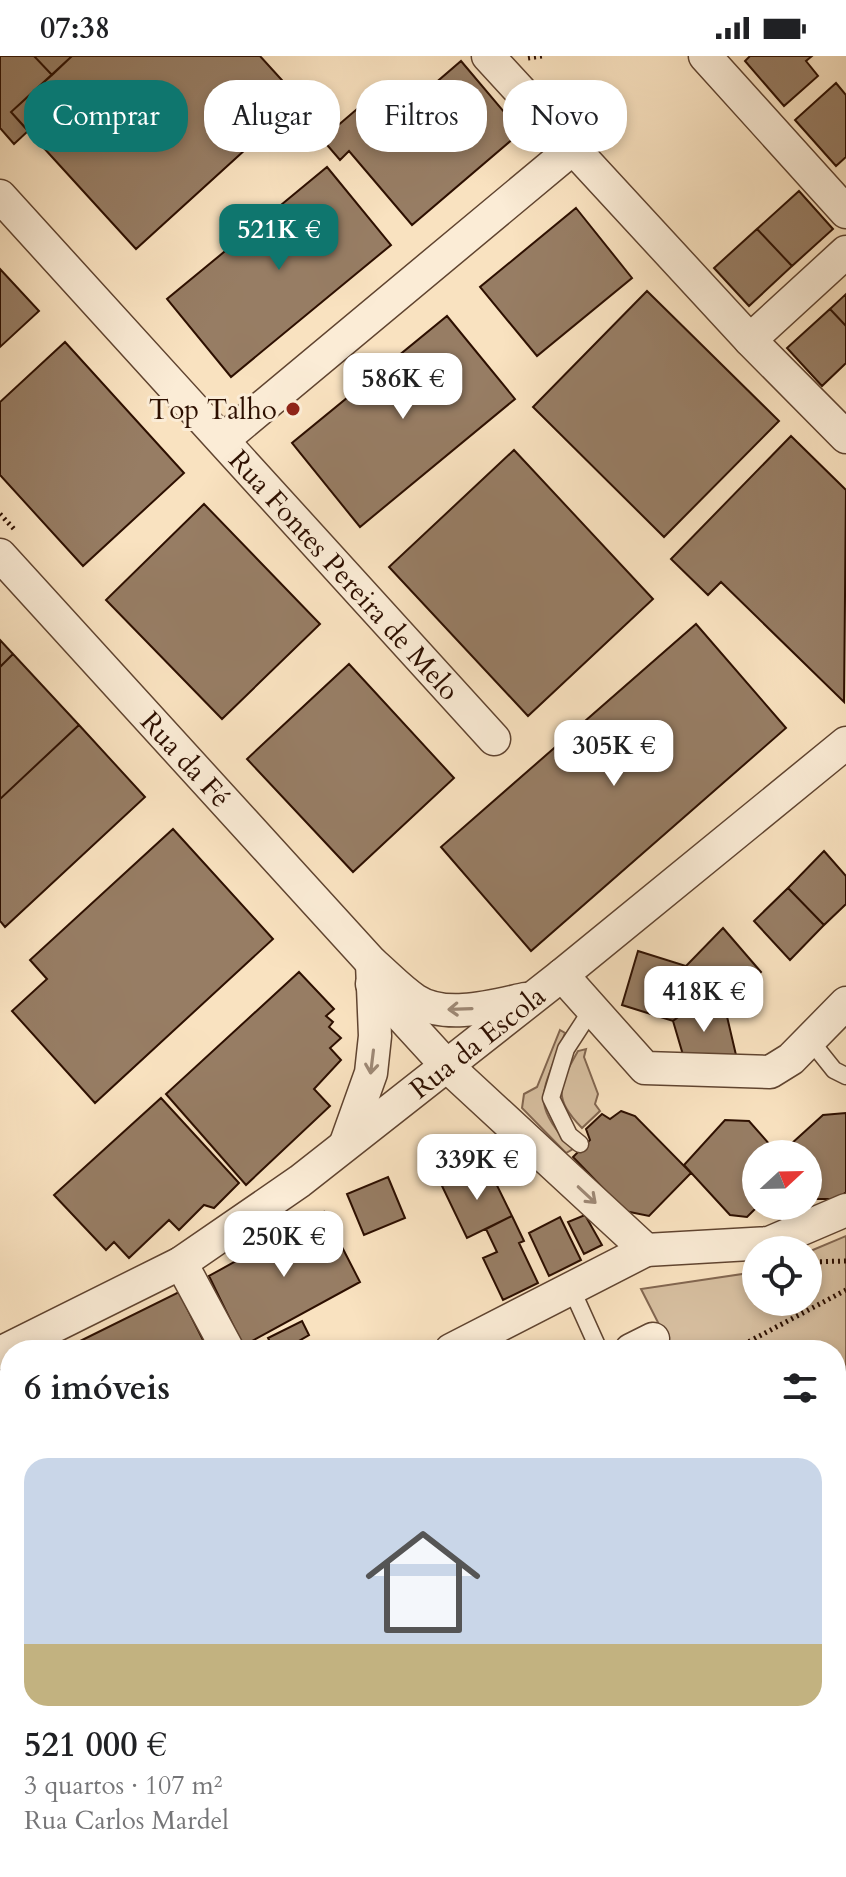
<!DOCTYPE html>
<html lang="pt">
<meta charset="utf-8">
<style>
body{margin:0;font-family:Cardo,serif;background:#f2f2f2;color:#202124;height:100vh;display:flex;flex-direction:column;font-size:30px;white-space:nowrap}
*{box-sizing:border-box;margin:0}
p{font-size:26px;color:#757577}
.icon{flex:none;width:44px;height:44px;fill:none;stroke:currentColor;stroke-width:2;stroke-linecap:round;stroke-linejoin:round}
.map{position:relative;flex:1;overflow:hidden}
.drawer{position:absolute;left:0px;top:1284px;width:846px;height:538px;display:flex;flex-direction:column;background:#fff;border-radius:32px 32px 0 0;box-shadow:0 4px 12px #0003}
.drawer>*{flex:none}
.guide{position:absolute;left:24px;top:24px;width:798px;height:72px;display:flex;gap:16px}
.needle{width:52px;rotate:68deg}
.tools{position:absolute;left:742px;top:1084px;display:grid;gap:16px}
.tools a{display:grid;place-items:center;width:80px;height:80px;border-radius:50%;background:#fff;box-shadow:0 4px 12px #0003;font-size:40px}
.price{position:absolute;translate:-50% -68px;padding:0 18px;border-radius:16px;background:#fff;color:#222;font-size:26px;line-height:52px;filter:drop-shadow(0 2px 4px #0008)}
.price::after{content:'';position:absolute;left:50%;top:48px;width:24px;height:18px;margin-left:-12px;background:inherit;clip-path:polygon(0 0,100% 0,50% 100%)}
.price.current{background:#0f766e;color:#fff}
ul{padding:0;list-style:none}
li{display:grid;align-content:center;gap:16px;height:424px;padding:0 24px}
li span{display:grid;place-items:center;height:248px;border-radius:24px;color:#555}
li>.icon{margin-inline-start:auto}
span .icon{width:144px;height:144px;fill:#fffc;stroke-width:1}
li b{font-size:34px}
h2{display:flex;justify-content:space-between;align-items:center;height:96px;padding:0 24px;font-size:34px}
.tag{padding:0 28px;border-radius:32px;background:#fff;box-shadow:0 4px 12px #0003;font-size:28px;line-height:72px}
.tag.current{background:#0f766e;color:#fff}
.status{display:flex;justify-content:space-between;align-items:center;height:56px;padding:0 40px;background:#fff;direction:ltr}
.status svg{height:22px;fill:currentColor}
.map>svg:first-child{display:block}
.green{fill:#d6be9f;stroke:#826650;stroke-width:2}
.building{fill:#977d64;stroke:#2d0f00;stroke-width:2}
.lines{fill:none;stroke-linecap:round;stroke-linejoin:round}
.lane-casing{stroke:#604430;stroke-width:19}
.street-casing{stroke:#604430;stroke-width:35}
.path{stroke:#2d0f00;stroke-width:5;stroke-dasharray:2 4;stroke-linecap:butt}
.lane{stroke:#fbecd6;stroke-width:16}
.street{stroke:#fbecd6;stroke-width:32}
.oneway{stroke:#9e8976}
.poi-dot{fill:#8f2418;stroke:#fbecd6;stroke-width:3}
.labels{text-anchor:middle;stroke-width:6;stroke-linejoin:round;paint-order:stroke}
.poi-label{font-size:28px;fill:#2d0f00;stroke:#fbecd6;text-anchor:end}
.street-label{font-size:28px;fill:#2d0f00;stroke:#fbecd6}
</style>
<div class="status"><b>07:38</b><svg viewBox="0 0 49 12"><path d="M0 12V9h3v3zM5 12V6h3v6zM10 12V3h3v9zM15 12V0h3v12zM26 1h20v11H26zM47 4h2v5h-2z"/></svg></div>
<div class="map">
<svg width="846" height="1821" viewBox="0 0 846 1821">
<rect width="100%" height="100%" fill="#f9e2c0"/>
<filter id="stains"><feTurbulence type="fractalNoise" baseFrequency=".0025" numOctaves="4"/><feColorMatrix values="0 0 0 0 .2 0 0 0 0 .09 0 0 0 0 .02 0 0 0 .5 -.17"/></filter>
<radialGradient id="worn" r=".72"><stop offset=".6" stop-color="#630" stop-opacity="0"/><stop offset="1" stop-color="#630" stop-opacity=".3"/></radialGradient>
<path class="green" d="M560,974L565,977C545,1035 526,1044 573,1093L566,1097L522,1052L524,1038L537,1031Z
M586,993L584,1001L598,1038L595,1048L600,1055L582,1072C553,1042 558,1030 578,995Z
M846,1180V1821H242V1812H836V1294H672L641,1233L756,1216V1246H808V1196Z"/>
<path class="building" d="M0,0H34L52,19L11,56L28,75L14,88L0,72Z
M34,0H72L52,19Z
M72,0H260L300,44L136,193L11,56Z
M750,0H812L806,5L818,20L784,50L745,5Z
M461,5L521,76L412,169L349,95L340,104L322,83L384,30L404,54Z
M836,27L846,39V101L836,110L795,64Z
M327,111L391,189L231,321L167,243Z
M799,135L833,173L792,210L757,173Z
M576,152L632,222L537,300L480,231Z
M757,173L792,210L749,250L714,212Z
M0,213L39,255L0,291Z
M647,235L779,365L664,481L533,351Z
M846,238V270L830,253Z
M830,253L846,270V307L822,330L787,292Z
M447,260L515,343L360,471L292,387Z
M65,286L184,417L83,510L0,419V346Z
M791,380L846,434L844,646L721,526L708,539L671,503Z
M514,394L653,543L528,660L389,511Z
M204,448L320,568L222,663L106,544Z
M696,568L786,672L531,895L441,791Z
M0,584L13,598L0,611Z
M13,598L79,669L0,743V611Z
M349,608L454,722L353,816L247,703Z
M79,669L145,741L5,871L0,865V743Z
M173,773L273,883L95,1047L12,955L47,923L30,904Z
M824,795L846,820V848L824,869L788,832Z
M788,832L824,869L790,904L754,865Z
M723,872L761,916L725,952L698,946L686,910Z
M638,895L686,910L698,946L673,965L622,949Z
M299,916L334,953L326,960L333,966L329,971L341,982L330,992L341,1004L314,1033L330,1050L246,1129L166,1038Z
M698,946L725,952L736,999L686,1009L673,965Z
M161,1042L239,1127L214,1152L204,1149L179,1174L169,1164L129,1202L114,1186L106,1194L54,1139Z
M621,1055L635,1060L691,1117L649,1160L625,1155L573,1101L590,1084L586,1073L602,1058L610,1063Z
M846,1057V1136L838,1143H817L808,1132V1098H780L823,1059Z
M725,1064L749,1065L778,1098H756L758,1150L747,1161L730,1159L684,1109Z
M479,1112L481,1117L489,1113L512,1160L467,1182L442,1130Z
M388,1121L405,1162L364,1179L347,1138Z
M324,1156L360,1226L243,1290L209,1220Z
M585,1159L602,1189L584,1198L568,1166Z
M512,1160L524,1185L519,1187L538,1227L503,1244L483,1202L497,1196L486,1173Z
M560,1161L581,1204L549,1220L529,1177Z
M179,1236L208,1294H62Z
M302,1265L309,1279L283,1294H274L268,1282Z
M10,1320V1341L0,1324Z
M0,1325L10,1341V1405L0,1411Z
M10,1623V1646L0,1651V1627Z
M7,1778L10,1812H24L28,1821H0V1781Z
M148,1812H169V1813L152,1821Z"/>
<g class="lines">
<defs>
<path id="lane" d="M810,984L834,1014L846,1020
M580,1088L569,1079L551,1042L566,993L592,953
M572,1234L599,1294"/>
<g id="street">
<path d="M488,0L750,284L846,381"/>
<path d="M705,0L846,156"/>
<path id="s1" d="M0,140L494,683"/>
<path d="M750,284L846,196"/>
<path d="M224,383L572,93"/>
<path id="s2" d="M0,499L372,907"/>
<path d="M562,919L645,1012L770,1016L791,1003L846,947"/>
<path d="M372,928L447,1010L646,1194L769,1187L846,1154"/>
<path d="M346,1087L371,1017L375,980L372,907C386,919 400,934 415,944C445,964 493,950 525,943"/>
<path d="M181,1207L228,1294"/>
<path d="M451,1294L646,1194"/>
<path d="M631,1294L653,1283"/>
<path id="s3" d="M0,1297L181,1207L300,1125L562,919L846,687"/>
<path d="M0,1515L10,1510"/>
<path d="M0,1751L10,1746"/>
<path d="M193,1821L202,1817V1812"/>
</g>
</defs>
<use href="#lane" class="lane-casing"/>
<use href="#street" class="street-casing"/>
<path class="path" d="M528,2L542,0
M0,458L14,473
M808,1206L846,1205
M733,1294L846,1234
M836,1330L846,1329
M836,1361L846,1356
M836,1432L846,1441
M836,1605L846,1601
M836,1621L846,1644
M837,1624L846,1620
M836,1659L846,1655
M836,1786L846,1789
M237,1812V1821
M284,1812V1821
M372,1812L378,1821
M728,1812L741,1821
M761,1812L768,1821
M349,1821L369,1812
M495,1821L507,1812
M595,1821L603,1812
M618,1821L630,1812
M806,1821L846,1814"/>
<use href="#lane" class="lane"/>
<use href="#street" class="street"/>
</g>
<defs><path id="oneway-shaft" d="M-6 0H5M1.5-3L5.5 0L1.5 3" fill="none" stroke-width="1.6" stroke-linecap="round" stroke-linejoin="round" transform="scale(2)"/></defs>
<g class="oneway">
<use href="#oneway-shaft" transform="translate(460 953) rotate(178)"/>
<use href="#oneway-shaft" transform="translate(372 1006) rotate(97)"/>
<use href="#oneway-shaft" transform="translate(587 1139) rotate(43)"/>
</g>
<circle class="poi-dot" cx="293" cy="353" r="8"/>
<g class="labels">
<g class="poi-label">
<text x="277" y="363">Top Talho</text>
</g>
<g class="street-label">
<text dy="10" stroke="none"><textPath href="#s1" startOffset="512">Rua Fontes Pereira de Melo</textPath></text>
<text dy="10" stroke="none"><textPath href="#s2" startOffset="276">Rua da Fé</textPath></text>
<text dy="10" stroke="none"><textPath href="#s3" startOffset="572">Rua da Escola</textPath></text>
</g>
</g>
<rect width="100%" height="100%" filter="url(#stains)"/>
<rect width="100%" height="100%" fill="url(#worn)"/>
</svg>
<div class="tools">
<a><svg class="needle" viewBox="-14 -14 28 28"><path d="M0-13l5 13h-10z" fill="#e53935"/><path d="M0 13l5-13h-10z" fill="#757577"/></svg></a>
<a><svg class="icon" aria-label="locate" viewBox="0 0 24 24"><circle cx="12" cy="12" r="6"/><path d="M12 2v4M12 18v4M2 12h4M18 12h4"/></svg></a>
</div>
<b class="price current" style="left:279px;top:216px">521K €</b>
<b class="price" style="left:403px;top:365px">586K €</b>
<b class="price" style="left:614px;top:732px">305K €</b>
<b class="price" style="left:704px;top:978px">418K €</b>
<b class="price" style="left:477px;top:1146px">339K €</b>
<b class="price" style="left:284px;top:1223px">250K €</b>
<div class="guide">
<a class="tag current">Comprar</a>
<a class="tag">Alugar</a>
<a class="tag">Filtros</a>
<a class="tag">Novo</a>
</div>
<section class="drawer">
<h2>6 imóveis<svg class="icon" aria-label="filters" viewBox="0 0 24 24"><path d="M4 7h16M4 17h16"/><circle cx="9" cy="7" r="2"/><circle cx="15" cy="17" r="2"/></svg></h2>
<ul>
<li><span style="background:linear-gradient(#c9d6e8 75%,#c2b280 0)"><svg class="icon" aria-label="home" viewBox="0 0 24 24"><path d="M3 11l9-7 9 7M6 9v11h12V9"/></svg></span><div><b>521 000 €</b><p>3 quartos · 107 m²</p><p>Rua Carlos Mardel</p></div></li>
</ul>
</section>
</div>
